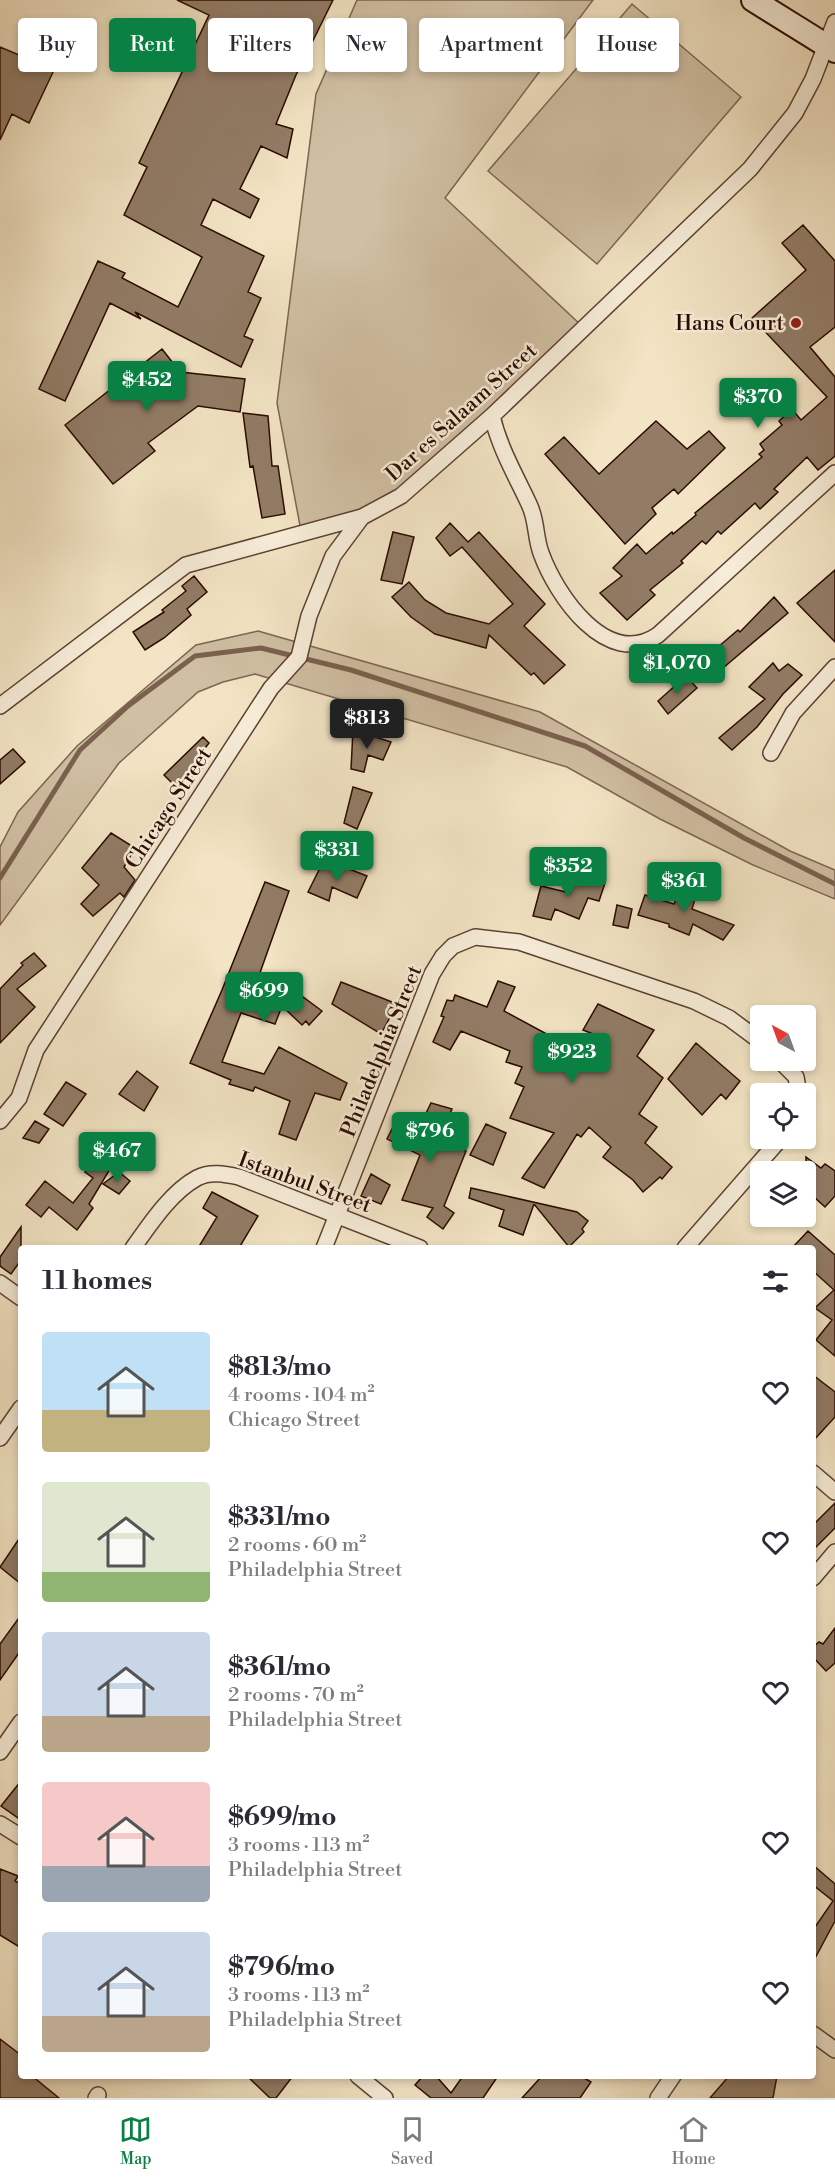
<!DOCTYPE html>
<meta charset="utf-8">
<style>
body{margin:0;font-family:"Libre Bodoni",serif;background:#f2f2f3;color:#2b2b33;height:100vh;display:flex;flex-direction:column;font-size:22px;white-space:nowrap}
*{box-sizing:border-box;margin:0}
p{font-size:20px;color:#7c7c81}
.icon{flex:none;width:33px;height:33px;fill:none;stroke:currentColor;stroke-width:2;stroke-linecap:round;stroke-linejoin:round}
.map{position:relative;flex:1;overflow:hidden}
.panel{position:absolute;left:18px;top:1245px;width:798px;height:834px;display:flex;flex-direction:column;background:#fff;border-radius:6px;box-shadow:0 3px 9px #0003}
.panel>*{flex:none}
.top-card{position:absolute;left:18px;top:18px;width:800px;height:54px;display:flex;gap:12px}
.needle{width:39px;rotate:319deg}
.buttons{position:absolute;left:750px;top:1005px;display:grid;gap:12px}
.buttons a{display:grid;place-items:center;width:66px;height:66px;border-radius:6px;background:#fff;box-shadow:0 3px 9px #0003;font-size:30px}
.price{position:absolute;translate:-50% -51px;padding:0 14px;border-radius:6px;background:#0b8043;color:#fff;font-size:20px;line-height:39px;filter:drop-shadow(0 2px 3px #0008)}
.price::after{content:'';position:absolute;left:50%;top:36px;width:18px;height:14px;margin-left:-9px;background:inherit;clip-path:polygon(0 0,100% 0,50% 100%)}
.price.selected{background:#222;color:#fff}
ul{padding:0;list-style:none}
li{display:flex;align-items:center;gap:18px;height:150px;padding:0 24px}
li span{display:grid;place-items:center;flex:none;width:168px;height:120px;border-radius:6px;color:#555}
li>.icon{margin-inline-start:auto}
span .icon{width:72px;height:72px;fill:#fffc;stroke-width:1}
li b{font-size:26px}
h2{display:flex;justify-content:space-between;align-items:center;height:72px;padding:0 24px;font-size:26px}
.tag{padding:0 21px;border-radius:6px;background:#fff;box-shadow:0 3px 9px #0003;font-size:21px;line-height:54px}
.tag.selected{background:#0b8043;color:#fff}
.tabs{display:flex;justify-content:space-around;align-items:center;height:84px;border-top:2px solid #e1e1e2;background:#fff;font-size:16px;color:#7c7c81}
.tabs a{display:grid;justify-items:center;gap:3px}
.tabs .selected{color:#0b8043}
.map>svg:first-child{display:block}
.green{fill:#d0bfa3;stroke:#7e6552;stroke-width:1.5}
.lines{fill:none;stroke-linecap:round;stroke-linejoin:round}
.stream{stroke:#7a614e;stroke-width:5}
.building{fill:#927c66;stroke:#2b0b01;stroke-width:1.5}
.street-casing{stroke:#5d4132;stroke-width:18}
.secondary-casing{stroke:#2b0b01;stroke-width:26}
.street{stroke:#f7edd9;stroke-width:15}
.secondary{stroke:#f7edd9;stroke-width:22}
.poi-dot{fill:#8f2418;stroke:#f7edd9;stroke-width:2}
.labels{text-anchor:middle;stroke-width:5;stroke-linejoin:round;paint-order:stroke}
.poi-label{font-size:21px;fill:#2b0b01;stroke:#f7edd9;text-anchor:end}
.street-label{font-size:21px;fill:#2b0b01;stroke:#f7edd9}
</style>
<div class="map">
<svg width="835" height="2098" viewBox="0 0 835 2098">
<rect width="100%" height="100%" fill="#f2e4c4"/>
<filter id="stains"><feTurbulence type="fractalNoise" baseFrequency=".00333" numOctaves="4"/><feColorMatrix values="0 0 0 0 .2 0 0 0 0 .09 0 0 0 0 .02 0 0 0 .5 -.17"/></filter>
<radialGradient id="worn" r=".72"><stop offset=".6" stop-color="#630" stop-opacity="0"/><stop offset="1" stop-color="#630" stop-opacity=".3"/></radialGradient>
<path class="green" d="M357,0H593L445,198L583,327L422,474L365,513L301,531L277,403L316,94Z
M632,4L741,97L597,264L488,171Z
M258,631L540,712L790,851L835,870V899L753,865L660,819L567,767L255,674L223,682L198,692L119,763L0,925V847L18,812L77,746L196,645Z"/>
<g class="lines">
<path class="stream" d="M0,878L80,750L128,706L195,656L261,648L351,670L585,746L744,838L835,884"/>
</g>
<path class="building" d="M177,0H333L296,75L276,124L293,129L287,158L261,146L240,189L259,199L250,218L213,199L201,225L264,256L248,292L261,298L244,336L253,340L241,367L135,312L141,319L110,303L65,401L39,389L98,261L125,273L122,278L178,307L202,257L124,215L147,167L139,163L209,15Z
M0,47L54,70L29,123L12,114L0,140Z
M803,225L835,261V327L810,347L835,377V456L818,470L807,457L774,489L778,492L760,509L755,503L721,534L718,531L706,544L702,541L681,561L683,563L650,590L655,595L627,620L600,593L622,576L613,568L637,544L646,554L672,532L673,534L696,515L695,513L762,457L759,454L764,450L760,444L782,425L779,421L792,409L801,420L827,397L752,318L806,270L782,243Z
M162,349L180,372L245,379L240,412L198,406L148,443L155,451L113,484L65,425Z
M243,413L268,416L272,466H278L285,514L262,518L253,466L250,467Z
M656,421L687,449L709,431L725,448L678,494L674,489L652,508L656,514L625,544L545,454L564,437L599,474Z
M450,523L468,542L479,532L545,604L524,626L565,665L544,684L534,673L531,675L489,635L486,648L435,634L411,617L392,597L409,582L425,600L446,613L489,624L513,604L462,547L450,556L436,538Z
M393,532L414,537L402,584L381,580Z
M835,570V642L797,603Z
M194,576L207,592L187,609L191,615L164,638L145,650L133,632L164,612L162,610L186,591L182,586Z
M774,597L788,613L723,668L711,653L738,630L740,632Z
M773,663L779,671L788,664L802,675L783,694L757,727L732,750L719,738L765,699L749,687Z
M686,676L697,688L668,714L658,701Z
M353,730L391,742L383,760L368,755L364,772L351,769Z
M203,737L209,743L195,761L203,767L189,780L185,776L176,787L164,775Z
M13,749L25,762L0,784V760Z
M353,787L372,793L357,829L344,823Z
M111,833L135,848L124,867L135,880L124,897L120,893L93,916L81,904L99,885L82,868Z
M339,865L367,876L357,898L332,887L329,901L308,892L321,866L337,871Z
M574,875L605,883L599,901L588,898L579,919L555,909L551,920L533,916L541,886L570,893Z
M686,877L700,882L692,909L734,925L723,940L693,924L689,935L669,927V924L638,915L645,895L674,904Z
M265,882L289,891L256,984L302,999L303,997L322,1011L309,1025L306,1021L302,1025L282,1006L275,1024L241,1013L222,1062L264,1074L279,1047L347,1083L340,1100L315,1093L296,1140L279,1134L290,1101L255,1087L253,1091L229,1084L231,1080L190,1063L222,990Z
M617,905L632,909L628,928L613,925Z
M34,953L46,966L17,989L35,1007L0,1043V989L23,965L21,963Z
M498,981L515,987L504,1011L556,1039L547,1051L573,1069L596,1035L583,1030L598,1004L654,1030L637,1056L663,1078L639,1114L657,1127L645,1143L672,1167L662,1179L660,1177L643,1192L633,1180L603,1157L611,1147L589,1127L581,1137L577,1134L544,1188L522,1178L554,1133L510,1118L524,1087L515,1083L522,1067L506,1062L510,1051L461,1031L450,1050L433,1042L444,1017L441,1016L447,1000L453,1001L455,995L487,1007Z
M341,982L397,1004L381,1034L332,1004Z
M696,1043L740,1081L726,1099L721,1094L702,1115L668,1079Z
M137,1071L158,1087L144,1111L119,1094Z
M66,1082L86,1094L63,1126L44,1114Z
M431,1103L452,1109L437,1143L466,1151L444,1206L454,1213L443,1229L427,1217L433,1208L402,1200L420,1155L387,1139L396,1121L418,1130Z
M35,1121L49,1129L39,1143L23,1138Z
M486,1124L506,1133L493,1165L470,1155Z
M109,1140L122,1149L89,1204L93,1208L77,1230L49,1207L41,1217L26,1205L45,1181L73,1203L93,1178L85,1172Z
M806,1157L821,1168L825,1164L835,1171V1196L825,1207L814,1197L806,1206Z
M119,1172L130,1181L119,1194L103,1184Z
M371,1174L390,1185L381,1204L361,1196Z
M471,1188L577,1212L588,1221L582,1229L584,1232L569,1247L534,1204L523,1235L499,1226L504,1210L469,1198Z
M212,1192L258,1216L239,1248H198L217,1217L203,1208Z
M21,1227V1260L11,1274L0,1266V1257Z
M808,1231L835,1255V1356L816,1340L832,1320L815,1308L834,1290L813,1271V1248H792Z
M813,1375L835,1392V1417L813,1441Z
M835,1503V1528L813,1550V1525Z
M21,1536V1584L0,1567Z
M21,1615V1650L0,1680V1644Z
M835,1628V1663L826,1671L813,1657V1647L819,1642L823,1644Z
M21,1781V1820L1,1806Z
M813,1865L835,1884V1921L813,1962V1930L833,1901L813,1885Z
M0,1869L18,1876L15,1881L21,1884V1948L0,1935Z
M0,2039L21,2055V2076H32L59,2098H0Z
M247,2076H293L276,2098H270Z
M423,2076H436L451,2093L463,2076H498L483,2098H431L415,2085Z
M542,2076H581L591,2082L580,2098H522Z
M729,2076H777L773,2098H710Z"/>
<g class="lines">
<defs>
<path id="street" d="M492,416C500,449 515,474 529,504C537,520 535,537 541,553C556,595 607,670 658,635L835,473
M0,706L186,565L362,517L401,496L492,416L750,169L795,113L813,79L835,22
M771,753L793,713L835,667
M779,1060L796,1077L799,1094
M0,1121L19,1098L36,1050L271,688L299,657L309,616L333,556L362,517
M133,1248C150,1224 171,1192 197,1178C210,1171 225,1174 239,1177L420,1248
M324,1248L432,974L443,956L453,946L475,937L519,942L694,1001L729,1018L760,1041
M685,1248L781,1138
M0,1283L21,1298
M0,1438L21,1408
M813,1473L835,1492
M813,1578L835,1552
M0,1752L21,1722
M0,1824L21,1837
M813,2034L835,2050
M358,2076L385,2098
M96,2098L98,2095
M658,2098L673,2076"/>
<path id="secondary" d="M753,0L835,51"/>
</defs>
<use href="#street" class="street-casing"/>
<use href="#secondary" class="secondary-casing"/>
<use href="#street" class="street"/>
<use href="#secondary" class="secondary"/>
</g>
<circle class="poi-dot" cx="796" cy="323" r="6"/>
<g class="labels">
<g class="poi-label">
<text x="784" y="330">Hans Court</text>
</g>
<g class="street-label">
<text transform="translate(461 412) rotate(-42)" y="7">Dar es Salaam Street</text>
<text transform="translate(168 808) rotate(-57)" y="7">Chicago Street</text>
<text transform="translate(381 1051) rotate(-68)" y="7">Philadelphia Street</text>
<text transform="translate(305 1182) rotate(20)" y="7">Istanbul Street</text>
</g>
</g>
<rect width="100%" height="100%" filter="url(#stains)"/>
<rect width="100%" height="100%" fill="url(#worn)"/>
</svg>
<div class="buttons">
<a><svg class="needle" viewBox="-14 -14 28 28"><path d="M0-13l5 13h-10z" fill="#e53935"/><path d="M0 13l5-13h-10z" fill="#7c7c81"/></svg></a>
<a><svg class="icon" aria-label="locate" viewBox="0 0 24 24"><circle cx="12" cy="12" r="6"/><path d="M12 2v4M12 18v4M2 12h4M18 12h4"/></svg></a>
<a><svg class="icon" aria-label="layers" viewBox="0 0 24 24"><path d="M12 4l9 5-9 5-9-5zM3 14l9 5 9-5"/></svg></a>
</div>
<b class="price" style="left:147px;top:412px">$452</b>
<b class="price" style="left:758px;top:429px">$370</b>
<b class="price" style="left:677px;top:695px">$1,070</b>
<b class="price selected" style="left:367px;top:750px">$813</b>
<b class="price" style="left:337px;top:882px">$331</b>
<b class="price" style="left:568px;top:898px">$352</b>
<b class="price" style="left:684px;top:913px">$361</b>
<b class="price" style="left:264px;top:1023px">$699</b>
<b class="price" style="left:572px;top:1084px">$923</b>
<b class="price" style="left:430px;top:1163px">$796</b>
<b class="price" style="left:117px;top:1183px">$467</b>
<div class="top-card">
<a class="tag">Buy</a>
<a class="tag selected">Rent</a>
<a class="tag">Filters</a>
<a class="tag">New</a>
<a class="tag">Apartment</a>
<a class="tag">House</a>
</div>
<section class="panel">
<h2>11 homes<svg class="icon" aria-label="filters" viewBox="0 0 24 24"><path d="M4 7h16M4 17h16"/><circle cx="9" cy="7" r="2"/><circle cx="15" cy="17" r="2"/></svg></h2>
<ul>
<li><span style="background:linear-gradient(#bfe0f5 65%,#c2b280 0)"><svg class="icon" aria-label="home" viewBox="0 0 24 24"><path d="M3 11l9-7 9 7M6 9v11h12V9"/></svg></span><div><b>$813/mo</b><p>4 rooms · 104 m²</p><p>Chicago Street</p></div><svg class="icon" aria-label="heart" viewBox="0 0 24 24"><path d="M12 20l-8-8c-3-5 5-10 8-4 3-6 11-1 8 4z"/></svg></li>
<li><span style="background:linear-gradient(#dfe7d0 75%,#8fb573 0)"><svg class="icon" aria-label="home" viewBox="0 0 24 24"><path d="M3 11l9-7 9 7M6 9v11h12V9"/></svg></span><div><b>$331/mo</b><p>2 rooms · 60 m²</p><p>Philadelphia Street</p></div><svg class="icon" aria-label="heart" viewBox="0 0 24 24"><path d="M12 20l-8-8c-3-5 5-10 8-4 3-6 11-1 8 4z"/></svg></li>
<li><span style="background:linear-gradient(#c9d6e8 70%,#b9a48a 0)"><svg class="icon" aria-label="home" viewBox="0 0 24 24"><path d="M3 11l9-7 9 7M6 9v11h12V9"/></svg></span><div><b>$361/mo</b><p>2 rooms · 70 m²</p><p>Philadelphia Street</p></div><svg class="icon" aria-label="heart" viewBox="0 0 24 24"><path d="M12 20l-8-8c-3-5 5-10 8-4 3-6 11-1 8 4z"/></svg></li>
<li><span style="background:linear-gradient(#f6c9c9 70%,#9aa5b1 0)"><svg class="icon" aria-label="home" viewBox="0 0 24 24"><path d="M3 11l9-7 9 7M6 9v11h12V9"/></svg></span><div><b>$699/mo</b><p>3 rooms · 113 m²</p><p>Philadelphia Street</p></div><svg class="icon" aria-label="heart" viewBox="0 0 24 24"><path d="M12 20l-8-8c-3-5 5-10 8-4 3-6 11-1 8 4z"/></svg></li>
<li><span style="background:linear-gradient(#c9d6e8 70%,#b9a48a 0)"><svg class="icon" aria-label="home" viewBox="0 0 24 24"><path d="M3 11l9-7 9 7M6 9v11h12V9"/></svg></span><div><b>$796/mo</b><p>3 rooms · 113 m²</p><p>Philadelphia Street</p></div><svg class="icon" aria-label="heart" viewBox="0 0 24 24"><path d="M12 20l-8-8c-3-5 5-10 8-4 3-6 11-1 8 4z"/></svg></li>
</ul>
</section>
</div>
<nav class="tabs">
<a class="selected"><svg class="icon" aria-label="map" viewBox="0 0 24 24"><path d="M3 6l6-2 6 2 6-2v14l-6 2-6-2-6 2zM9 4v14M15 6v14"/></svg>Map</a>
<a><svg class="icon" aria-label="saved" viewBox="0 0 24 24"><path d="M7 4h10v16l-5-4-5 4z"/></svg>Saved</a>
<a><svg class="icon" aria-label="home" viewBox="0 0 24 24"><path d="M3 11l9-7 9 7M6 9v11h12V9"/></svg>Home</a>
</nav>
